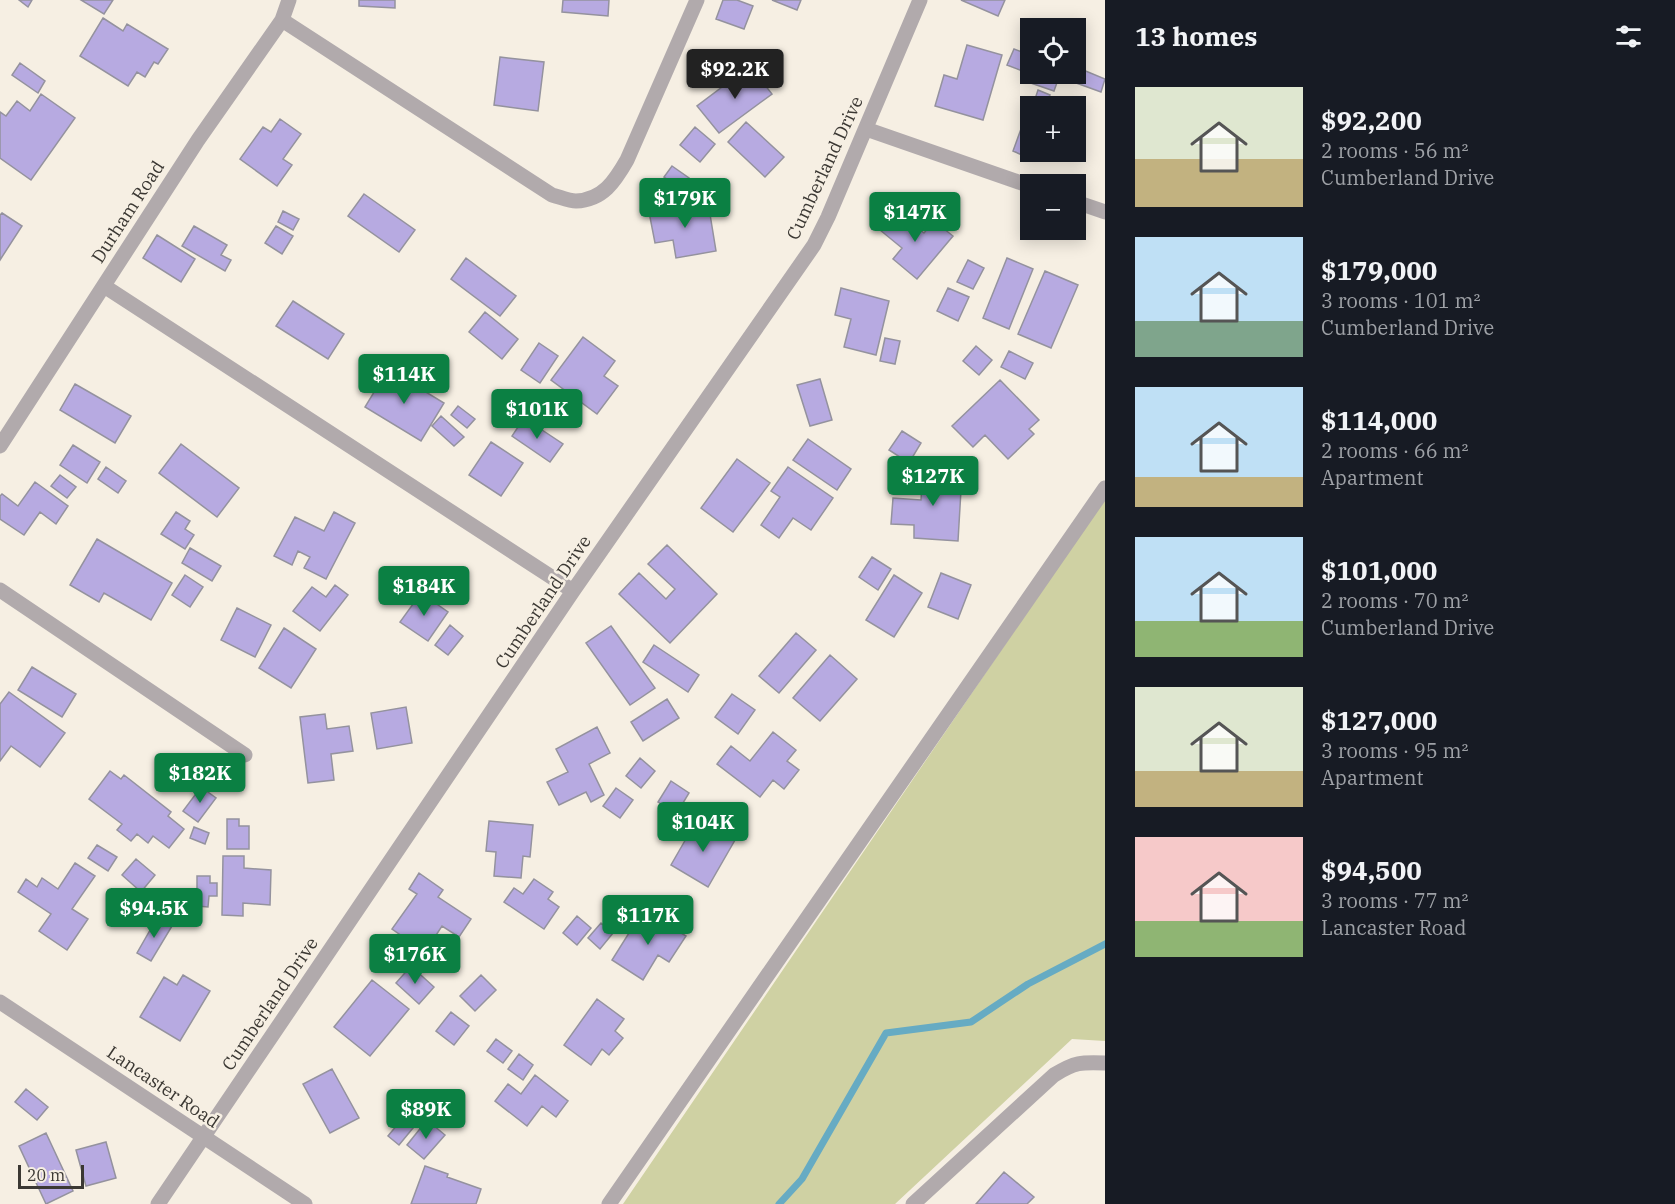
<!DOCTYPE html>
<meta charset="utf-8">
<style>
body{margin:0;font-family:"IBM Plex Serif",serif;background:#242831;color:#f1f3f6;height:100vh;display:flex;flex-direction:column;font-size:22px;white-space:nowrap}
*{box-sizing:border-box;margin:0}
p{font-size:20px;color:#9ea1a6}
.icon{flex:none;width:33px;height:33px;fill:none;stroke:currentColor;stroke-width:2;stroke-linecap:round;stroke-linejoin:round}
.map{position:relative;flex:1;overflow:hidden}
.panel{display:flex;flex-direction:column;background:#171b24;width:570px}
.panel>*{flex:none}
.fabs{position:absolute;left:1020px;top:18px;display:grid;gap:12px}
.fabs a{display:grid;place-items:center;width:66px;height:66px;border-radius:0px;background:#171b24;box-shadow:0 3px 15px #0003;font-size:30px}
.scale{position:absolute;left:18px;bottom:15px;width:66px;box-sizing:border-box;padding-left:6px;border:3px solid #3b3833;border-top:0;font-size:16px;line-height:21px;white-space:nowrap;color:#3b3833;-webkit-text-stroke:4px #f6efe3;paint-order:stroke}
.price{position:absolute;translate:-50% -51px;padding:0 14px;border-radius:6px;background:#0b8043;color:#fff;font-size:20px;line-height:39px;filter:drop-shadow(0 2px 3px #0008)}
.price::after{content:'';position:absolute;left:50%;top:36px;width:18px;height:14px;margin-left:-9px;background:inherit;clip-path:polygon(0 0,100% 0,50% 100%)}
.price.active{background:#222;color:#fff}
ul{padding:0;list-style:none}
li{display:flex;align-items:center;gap:18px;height:150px;padding:0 30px}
li span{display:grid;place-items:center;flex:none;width:168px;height:120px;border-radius:0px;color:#555}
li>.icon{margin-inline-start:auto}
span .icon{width:72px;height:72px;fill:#fffc;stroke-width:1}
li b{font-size:26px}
h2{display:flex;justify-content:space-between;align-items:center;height:72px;padding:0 30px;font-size:26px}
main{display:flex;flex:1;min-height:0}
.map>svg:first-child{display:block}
.green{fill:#cfd1a3}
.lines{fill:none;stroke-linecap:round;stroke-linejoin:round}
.stream{stroke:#66abc3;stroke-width:7}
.building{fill:#b7aae1;stroke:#94929e;stroke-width:1.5}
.minor{stroke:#b1aaac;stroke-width:15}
.labels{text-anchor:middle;stroke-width:5;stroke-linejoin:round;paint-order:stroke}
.street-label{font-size:18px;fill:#3b3833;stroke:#f6efe3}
</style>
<main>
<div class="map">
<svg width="1105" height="1204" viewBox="0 0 1105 1204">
<rect width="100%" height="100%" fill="#f6efe3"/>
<path class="green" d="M1105,498V1041L1072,1039L895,1204H623Z"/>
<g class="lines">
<path class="stream" d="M779,1204L802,1179L886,1033L971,1022L1028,984L1105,944"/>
</g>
<path class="building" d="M19,0H32L28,7Z
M81,0H113L104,14Z
M359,0H395V8L359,6Z
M563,0H609L608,16L562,12Z
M723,0H737L753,6L744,29L716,19Z
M772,0H801L797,10Z
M961,0H1005L998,16Z
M103,18L123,31L127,24L168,49L158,64L154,62L145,77L137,72L128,86L80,56Z
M1025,43L1030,45V74H1060L1054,91L1022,80L1025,72L1007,65L1014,49L1022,52Z
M967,45L1002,55L983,120L935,106L944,75L957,79Z
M500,57L544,62L538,111L494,105Z
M20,63L45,81L38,93L12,75Z
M750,66L772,94L719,133L697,106Z
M1076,67L1105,79L1101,92L1068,80L1071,74H1076Z
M1038,90L1050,95L1046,104L1035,99Z
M41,94L75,118L31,180L0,158V112L6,116L17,101L30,111Z
M1059,98L1074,104L1073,106H1055Z
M280,119L301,134L283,159L292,165L277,186L240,159L263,127L271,132Z
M746,122L784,157L765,177L728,142Z
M695,127L715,144L700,162L680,145Z
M1021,129L1030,133V152H1032L1029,158L1013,151Z
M672,166L689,178L682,189L664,177Z
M364,194L415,230L399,252L348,216Z
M708,202L716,251L676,258L673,240L655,243L649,212Z
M896,210L924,233L934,221L953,236L917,279L893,259L902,248L880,230Z
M283,211L299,219L293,230L278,222Z
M2,213L22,226L0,260V215Z
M194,226L227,245L221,255L231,260L225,271L182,246Z
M276,226L293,236L282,254L265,243Z
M157,235L195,259L181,282L143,258Z
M466,258L516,296L500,316L451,279Z
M1007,258L1033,269L1009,329L983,318Z
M968,260L984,268L973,289L957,282Z
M1045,271L1078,285L1051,348L1018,334Z
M841,288L889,301L876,355L844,347L851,319L835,315Z
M948,288L969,297L958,321L937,311Z
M293,301L344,334L328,359L276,326Z
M485,312L518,339L502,359L469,332Z
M583,337L615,361L604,376L618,386L597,414L551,380Z
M885,338L900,341L895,364L880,361Z
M539,343L558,356L540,383L521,370Z
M976,346L992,360L979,375L963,361Z
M1009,351L1033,363L1025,379L1001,367Z
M388,369L444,403L421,441L365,407Z
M820,379L832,420L810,426L797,385Z
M1000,380L1039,420L1029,429L1034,434L1008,459L985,435L973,447L952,426Z
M75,384L131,416L115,443L60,410Z
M458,406L475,419L467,428L451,415Z
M441,416L464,437L454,446L432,426Z
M524,418L563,444L550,462L512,436Z
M902,431L921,443L909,463L889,450Z
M808,439L851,469L837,490L793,460Z
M491,442L523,463L501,496L469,475Z
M181,444L239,488L217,517L159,473Z
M73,445L100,462L87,483L60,465Z
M737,459L770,483L733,532L701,508Z
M106,467L126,481L118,493L98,479Z
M788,467L833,498L811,530L793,518L779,538L761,525L780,497L771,491Z
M923,470L962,473L958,541L914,538V525L891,524L893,498L921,500Z
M60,475L76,487L67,498L51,486Z
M35,482L68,506L56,524L40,512L24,535L0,519V496L2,494L18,506Z
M176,512L190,521L185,529L194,535L185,549L161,534Z
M334,512L355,523L326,579L304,568L310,557L298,551L292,565L274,556L295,517L324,531Z
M97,539L172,583L151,620L104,593L99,602L70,585Z
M667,545L717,594L670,643L619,594L639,573L666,599L675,589L648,564Z
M190,548L221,566L212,581L182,563Z
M872,557L891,569L878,590L859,577Z
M941,573L971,585L958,619L928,607Z
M185,575L203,587L190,607L172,595Z
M894,575L922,593L894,637L866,620Z
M335,585L348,595L320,631L293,611L312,587L326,597Z
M421,593L448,612L428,641L400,622Z
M237,608L271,625L255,657L221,640Z
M450,625L463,636L448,655L435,645Z
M611,626L655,688L630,705L586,643Z
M284,628L316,649L291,688L259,668Z
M796,633L816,650L779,693L759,676Z
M654,645L699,675L688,692L643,662Z
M830,655L857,679L820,721L793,698Z
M32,667L76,694L62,717L18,690Z
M9,692L65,733L40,767L11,746L0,761V704Z
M732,694L755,710L738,734L715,717Z
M667,699L679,718L643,741L631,722Z
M406,707L412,743L377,749L371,713Z
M325,714L327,729L349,726L353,751L331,754L334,780L308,783L300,717Z
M597,727L610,753L589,764L604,795L591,802L586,792L559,805L547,782L568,772L556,749Z
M773,732L796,750L787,761L799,770L784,789L773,780L760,797L717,764L731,746L750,761Z
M640,758L655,771L641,788L626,776Z
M110,771L121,779L124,775L171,812L168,816L184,829L169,848L153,836L148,843L137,834L131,841L117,830L122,824L89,799Z
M671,781L689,793L677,813L658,802Z
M201,787L216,798L198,822L183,811Z
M616,788L633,800L620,818L603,806Z
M698,818L735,840L708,887L671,865Z
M227,819H239V826H249V849H227Z
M489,821L533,825L530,857L523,856L521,878L494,876L496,852L486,851Z
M194,827L209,833L205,844L190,838Z
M97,845L117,857L108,871L88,858Z
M223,856H244V868L271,870L270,905L243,903V916L222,915Z
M136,859L155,875L141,892L122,875Z
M75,863L95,876L72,909L88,919L67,950L39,931L51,914L18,892L26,879L37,887L42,878L58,889Z
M419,873L443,890L438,897L471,919L459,937L442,926L425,952L392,929L417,894L409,889Z
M197,876H210V883H217V896H209L208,907L197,906Z
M534,879L553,892L548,899L559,907L544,929L504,902L514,888L523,894Z
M651,914L686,936L669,962L658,955L643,980L612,960L634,925L641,929Z
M577,916L591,928L577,945L563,933Z
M157,918L172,926L151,961L137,953Z
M601,923L613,933L600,949L588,938Z
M411,966L434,987L419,1004L396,983Z
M183,975L210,991L180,1041L140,1017L164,977L177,985Z
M481,975L496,990L475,1011L460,996Z
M372,980L409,1009L370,1056L334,1027Z
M597,999L624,1019L615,1031L623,1038L609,1055L602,1049L591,1065L564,1045Z
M451,1012L469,1026L454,1045L436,1031Z
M496,1039L512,1051L503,1063L487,1051Z
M519,1054L533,1065L523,1080L508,1069Z
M332,1069L359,1118L330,1133L303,1084Z
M535,1075L568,1101L556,1117L542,1106L527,1126L495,1101L508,1084L521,1094Z
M26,1089L48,1107L37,1120L15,1102Z
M402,1119L413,1128L399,1145L388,1136Z
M427,1120L445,1135L424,1159L407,1145Z
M46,1133L73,1191L46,1204L19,1146Z
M106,1142L116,1178L86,1186L76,1150Z
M425,1166L448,1174L447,1177L481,1189L476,1204H411Z
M1004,1172L1034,1197L1027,1204H976Z"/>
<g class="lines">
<path class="minor" d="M282,20L552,195C560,197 569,201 576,201C603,200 615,181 627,160L697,0
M866,129L1030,186
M1076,202L1105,212
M104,286L573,591
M0,446L198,140L282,20L289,0
M0,590L245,755
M0,1002L305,1204
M158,1204L573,591L814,245L828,217L920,0
M609,1204L1105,488
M913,1204L1054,1075C1075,1062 1081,1062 1105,1063"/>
</g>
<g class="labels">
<g class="street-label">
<text transform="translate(825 168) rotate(-65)" y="6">Cumberland Drive</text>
<text transform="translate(128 212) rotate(-57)" y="6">Durham Road</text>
<text transform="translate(543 602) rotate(-56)" y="6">Cumberland Drive</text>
<text transform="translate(270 1004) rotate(-56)" y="6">Cumberland Drive</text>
<text transform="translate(163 1087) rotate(34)" y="6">Lancaster Road</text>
</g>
</g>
</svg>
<div class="fabs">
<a><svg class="icon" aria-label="locate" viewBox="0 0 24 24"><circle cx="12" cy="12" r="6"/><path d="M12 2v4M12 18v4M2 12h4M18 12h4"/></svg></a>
<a>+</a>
<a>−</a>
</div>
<div class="scale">20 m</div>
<b class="price active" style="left:735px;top:100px">$92.2K</b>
<b class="price" style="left:685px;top:229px">$179K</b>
<b class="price" style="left:915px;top:243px">$147K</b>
<b class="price" style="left:404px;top:405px">$114K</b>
<b class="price" style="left:537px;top:440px">$101K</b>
<b class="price" style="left:933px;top:507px">$127K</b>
<b class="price" style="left:424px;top:617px">$184K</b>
<b class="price" style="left:200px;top:804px">$182K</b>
<b class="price" style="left:703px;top:853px">$104K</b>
<b class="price" style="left:154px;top:939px">$94.5K</b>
<b class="price" style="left:648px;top:946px">$117K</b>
<b class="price" style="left:415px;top:985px">$176K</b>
<b class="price" style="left:426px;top:1140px">$89K</b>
</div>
<section class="panel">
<h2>13 homes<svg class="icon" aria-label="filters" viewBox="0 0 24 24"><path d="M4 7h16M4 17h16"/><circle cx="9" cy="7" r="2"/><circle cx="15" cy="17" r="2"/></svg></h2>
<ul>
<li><span style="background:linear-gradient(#dfe7d0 60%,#c2b280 0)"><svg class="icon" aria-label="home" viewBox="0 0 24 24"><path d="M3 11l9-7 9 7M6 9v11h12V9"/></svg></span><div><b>$92,200</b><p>2 rooms · 56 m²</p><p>Cumberland Drive</p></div></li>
<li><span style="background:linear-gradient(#bfe0f5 70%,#7fa58c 0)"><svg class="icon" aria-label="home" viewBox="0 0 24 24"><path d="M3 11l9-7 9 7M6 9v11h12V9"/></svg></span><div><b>$179,000</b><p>3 rooms · 101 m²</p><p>Cumberland Drive</p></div></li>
<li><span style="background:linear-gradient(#bfe0f5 75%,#c2b280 0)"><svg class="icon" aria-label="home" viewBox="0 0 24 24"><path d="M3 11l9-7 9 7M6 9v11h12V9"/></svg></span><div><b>$114,000</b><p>2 rooms · 66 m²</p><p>Apartment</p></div></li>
<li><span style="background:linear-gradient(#bfe0f5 70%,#8fb573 0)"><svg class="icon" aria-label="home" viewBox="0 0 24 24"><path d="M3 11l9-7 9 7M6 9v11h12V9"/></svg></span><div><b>$101,000</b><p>2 rooms · 70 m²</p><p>Cumberland Drive</p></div></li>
<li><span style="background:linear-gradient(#dfe7d0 70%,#c2b280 0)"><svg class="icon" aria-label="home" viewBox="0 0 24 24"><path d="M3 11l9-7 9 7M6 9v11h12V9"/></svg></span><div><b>$127,000</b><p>3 rooms · 95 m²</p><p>Apartment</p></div></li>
<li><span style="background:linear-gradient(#f6c9c9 70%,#8fb573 0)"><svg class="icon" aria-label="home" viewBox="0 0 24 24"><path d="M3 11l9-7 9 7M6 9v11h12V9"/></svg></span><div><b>$94,500</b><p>3 rooms · 77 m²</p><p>Lancaster Road</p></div></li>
</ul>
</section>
</main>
